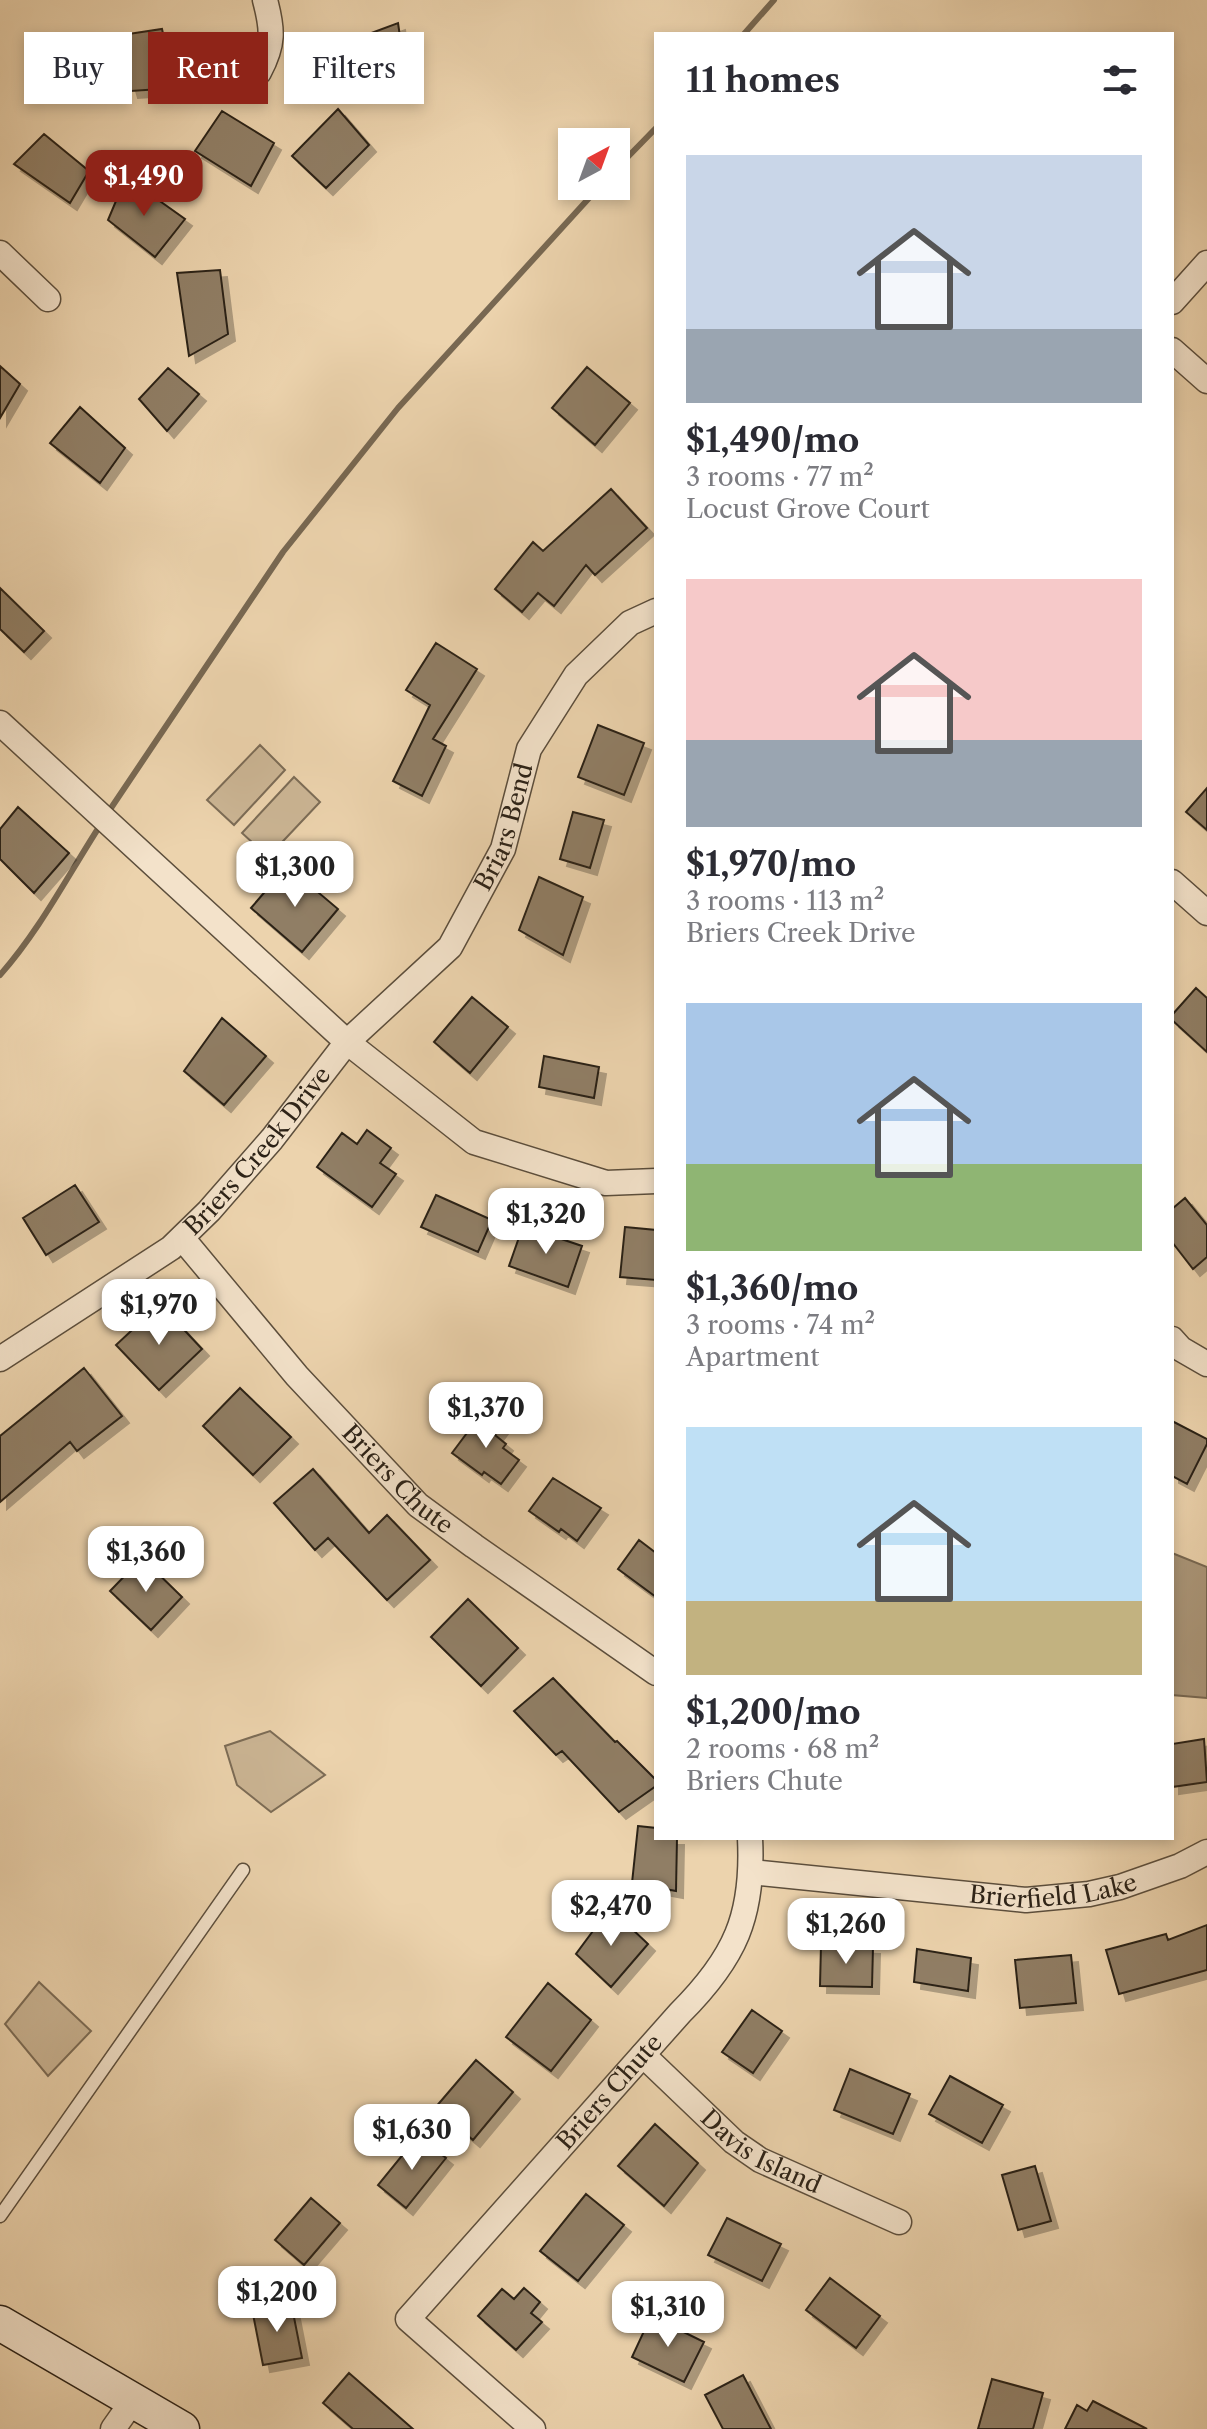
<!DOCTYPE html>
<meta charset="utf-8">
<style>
body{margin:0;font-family:"Libre Caslon Text",serif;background:#f7f7f7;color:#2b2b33;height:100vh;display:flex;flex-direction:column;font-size:30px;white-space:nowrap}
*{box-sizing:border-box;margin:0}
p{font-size:26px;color:#7c7c81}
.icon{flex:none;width:44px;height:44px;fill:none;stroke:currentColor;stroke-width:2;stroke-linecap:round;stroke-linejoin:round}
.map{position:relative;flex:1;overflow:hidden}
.details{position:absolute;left:654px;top:32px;width:520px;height:1808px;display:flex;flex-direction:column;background:#fff;border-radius:0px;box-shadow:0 4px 12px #0003}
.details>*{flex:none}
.guide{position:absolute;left:24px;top:32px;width:510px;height:72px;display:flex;gap:16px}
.needle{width:52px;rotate:41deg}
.controls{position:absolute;left:558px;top:128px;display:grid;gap:16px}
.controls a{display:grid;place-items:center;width:72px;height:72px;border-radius:0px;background:#fff;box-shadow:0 4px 12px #0003;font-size:40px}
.price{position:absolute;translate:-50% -68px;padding:0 18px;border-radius:16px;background:#fff;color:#222;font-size:26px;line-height:52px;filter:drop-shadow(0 2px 4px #0008)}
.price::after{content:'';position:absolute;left:50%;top:48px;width:24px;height:18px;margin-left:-12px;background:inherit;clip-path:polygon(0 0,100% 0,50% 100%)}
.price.current{background:#8f2418;color:#fff}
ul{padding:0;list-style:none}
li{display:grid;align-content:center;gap:16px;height:424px;padding:0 32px}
li span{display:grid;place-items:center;height:248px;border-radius:0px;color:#555}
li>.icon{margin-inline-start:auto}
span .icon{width:144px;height:144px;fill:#fffc;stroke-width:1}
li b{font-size:34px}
h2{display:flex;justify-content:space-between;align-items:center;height:96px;padding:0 32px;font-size:34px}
.pill{padding:0 28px;border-radius:0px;background:#fff;box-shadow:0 4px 12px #0003;font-size:28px;line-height:72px}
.pill.current{background:#8f2418;color:#fff}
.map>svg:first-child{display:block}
.green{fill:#cbb594;stroke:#7c6c56;stroke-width:2}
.water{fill:#ab977a;stroke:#786852;stroke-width:2}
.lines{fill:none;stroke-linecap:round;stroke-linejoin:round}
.stream{stroke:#786852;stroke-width:6}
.building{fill:#907e65;stroke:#2c2217;stroke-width:2;filter:url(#shadow)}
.lane-casing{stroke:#5c4e3c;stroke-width:15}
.street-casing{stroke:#5c4e3c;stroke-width:27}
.secondary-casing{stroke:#2c2217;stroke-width:37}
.lane{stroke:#f3e2ca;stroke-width:12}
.street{stroke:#f3e2ca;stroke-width:24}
.secondary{stroke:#f3e2ca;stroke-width:34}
.labels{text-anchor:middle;stroke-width:6;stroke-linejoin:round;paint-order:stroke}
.street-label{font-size:24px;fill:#2c2217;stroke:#f3e2ca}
</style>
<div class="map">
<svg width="1207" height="2429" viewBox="0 0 1207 2429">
<defs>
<filter id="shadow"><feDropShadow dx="7" dy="7" stdDeviation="0" flood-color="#0004"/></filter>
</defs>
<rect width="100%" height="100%" fill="#ecd3ad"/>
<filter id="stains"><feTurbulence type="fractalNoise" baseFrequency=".0025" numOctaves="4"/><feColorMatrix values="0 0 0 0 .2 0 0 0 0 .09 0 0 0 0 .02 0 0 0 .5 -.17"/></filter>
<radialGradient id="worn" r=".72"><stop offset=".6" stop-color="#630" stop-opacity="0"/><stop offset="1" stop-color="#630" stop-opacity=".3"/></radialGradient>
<path class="green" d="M260,745L285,770L234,825L207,800Z
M294,777L320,802L268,857L242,833Z
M270,1731L325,1775L271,1812L237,1785L225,1746Z
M39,1982L91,2031L48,2076L5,2024Z"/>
<path class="water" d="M1172,1553L1207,1567V1698L1172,1695Z"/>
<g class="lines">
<path class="stream" d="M744,34L774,0
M616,169L656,128
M107,814L283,552L398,408L600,186
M0,975C40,930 68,875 101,824"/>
</g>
<path class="building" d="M398,23L408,91L367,96L358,38Z
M162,29L175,88L131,91L115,36Z
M338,109L369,145L326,188L292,156Z
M222,111L274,143L251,186L195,151Z
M44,134L89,171L70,203L14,164Z
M126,177L185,219L155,257L108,220Z
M220,270L228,334L189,356L177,273Z
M0,366L20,384L0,418Z
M587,367L630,403L595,445L552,408Z
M168,368L199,394L167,431L139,399Z
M80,407L125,448L100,483L50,443Z
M611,489L647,528L595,575L586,565L554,606L538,593L522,612L495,589L533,542L543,551Z
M0,588L44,631L24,652L0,629Z
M436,643L477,669L433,739L446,746L422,796L393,781L430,705L406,690Z
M598,725L644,743L624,795L578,777Z
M1207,788V830L1186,812Z
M18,807L69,853L34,893L0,859V829Z
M573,812L604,820L590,868L560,859Z
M287,866L338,909L302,952L251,908Z
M539,877L583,897L563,955L519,930Z
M1196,988L1207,998V1052L1172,1020V1015Z
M472,997L508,1027L470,1073L434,1042Z
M222,1018L266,1056L224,1105L184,1071Z
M544,1056L599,1067L594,1098L539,1087Z
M367,1130L391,1148L380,1163L396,1174L372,1207L317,1167L342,1133L357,1144Z
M75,1185L99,1222L46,1255L23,1218Z
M436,1195L492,1220L478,1252L421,1227Z
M1185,1198L1207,1225V1257L1193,1269L1172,1242V1209Z
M523,1226L582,1246L568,1287L509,1266Z
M625,1227L656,1230V1280L620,1277Z
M160,1304L202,1349L159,1390L116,1345Z
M84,1368L122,1416L77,1451L70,1442L0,1502V1436Z
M240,1388L291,1437L253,1475L203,1426Z
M482,1413L501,1427L495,1435L506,1444L503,1448L519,1460L501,1484L484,1472L482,1475L452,1453Z
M1172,1421L1207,1439V1444L1187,1484L1172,1476Z
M313,1469L369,1533L387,1515L430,1560L387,1600L328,1538L315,1550L274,1503Z
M553,1478L601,1508L577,1541L561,1529L559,1532L529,1511Z
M639,1540L656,1553V1597L618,1569Z
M142,1558L182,1597L151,1630L110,1591Z
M468,1599L518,1648L481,1686L431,1637Z
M553,1678L615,1742L617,1741L656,1780V1786L619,1812L562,1751L556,1755L514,1711Z
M1204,1739L1207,1782L1172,1787V1744Z
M638,1826L656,1828V1838H677L676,1891L632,1883Z
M610,1908L648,1944L611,1987L576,1954Z
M1207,1925V1970L1119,1994L1106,1950L1166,1934L1168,1940Z
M821,1945L873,1947L872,1987L820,1986Z
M917,1949L971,1958L968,1991L914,1982Z
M1071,1955L1076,2003L1020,2008L1015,1960Z
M548,1983L591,2020L551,2071L506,2037Z
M752,2010L782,2031L753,2073L722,2052Z
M476,2060L513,2092L473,2140L435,2108Z
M850,2069L910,2094L893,2134L834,2110Z
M950,2076L1003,2105L982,2143L929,2114Z
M655,2124L698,2163L664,2206L618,2166Z
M418,2136L446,2158L406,2208L378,2185Z
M1035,2166L1051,2221L1018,2230L1002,2175Z
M586,2194L624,2225L578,2281L540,2251Z
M311,2198L340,2223L304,2265L275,2240Z
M727,2218L781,2244L762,2281L708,2255Z
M830,2278L880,2316L856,2348L806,2310Z
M524,2288L540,2302L531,2313L542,2322L516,2350L478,2316L502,2289L514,2299Z
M291,2302L302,2358L263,2365L252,2309Z
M651,2316L704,2342L684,2382L632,2357Z
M349,2373L413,2429H353L323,2403Z
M743,2375L771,2429H723L705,2395Z
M992,2379L1043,2393L1033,2429H978Z
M1093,2401L1147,2429H1065L1077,2405L1087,2411Z"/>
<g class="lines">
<defs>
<path id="lane" d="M0,2216L243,1870"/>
<g id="street">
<path d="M259,72C274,44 273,30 265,0"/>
<path d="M0,253L48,299"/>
<path d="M1172,302L1207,263"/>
<path d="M1172,350L1207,381"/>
<path d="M0,723L347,1042L474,1142L606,1183L656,1181"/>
<path d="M1172,882L1207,913"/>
<path id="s1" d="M182,1238L297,1376L418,1505L474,1546L656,1673"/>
<path d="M1172,1339L1181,1349L1207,1364"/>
<path id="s2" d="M0,1359L171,1248L209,1211L272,1139L347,1042L450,947L503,849L529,749L576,675L630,623L656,611"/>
<path id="s3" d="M751,1872L1026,1900L1089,1894L1120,1887L1180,1866L1207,1852"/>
<path id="s4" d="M643,2055L734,2142L760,2160L899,2222"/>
<path d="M113,2429L132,2402"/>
<path id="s5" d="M533,2429L408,2319L680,2013C735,1958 754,1916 750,1838"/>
</g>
<path id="secondary" d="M0,2323L182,2429"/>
</defs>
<use href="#lane" class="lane-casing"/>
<use href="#street" class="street-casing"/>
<use href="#secondary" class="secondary-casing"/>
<use href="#lane" class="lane"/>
<use href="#street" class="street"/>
<use href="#secondary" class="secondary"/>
</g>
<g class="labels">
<g class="street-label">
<text dy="8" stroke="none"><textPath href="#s2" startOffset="748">Briars Bend</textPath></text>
<text dy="8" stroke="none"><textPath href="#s2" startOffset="334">Briers Creek Drive</textPath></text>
<text dy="8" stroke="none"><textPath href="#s1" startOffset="324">Briers Chute</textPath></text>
<text dy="8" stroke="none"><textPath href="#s3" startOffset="304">Brierfield Lake</textPath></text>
<text dy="8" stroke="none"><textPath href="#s5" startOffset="470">Briers Chute</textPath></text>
<text dy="8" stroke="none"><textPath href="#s4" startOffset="154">Davis Island</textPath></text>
</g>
</g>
<rect width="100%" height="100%" filter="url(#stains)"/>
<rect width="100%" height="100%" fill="url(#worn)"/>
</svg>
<div class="controls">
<a><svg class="needle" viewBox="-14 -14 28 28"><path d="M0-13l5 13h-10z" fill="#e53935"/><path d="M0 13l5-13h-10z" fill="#7c7c81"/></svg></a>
</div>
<b class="price current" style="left:144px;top:218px">$1,490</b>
<b class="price" style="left:295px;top:909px">$1,300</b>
<b class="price" style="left:546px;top:1256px">$1,320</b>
<b class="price" style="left:159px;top:1347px">$1,970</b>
<b class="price" style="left:486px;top:1450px">$1,370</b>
<b class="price" style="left:146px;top:1594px">$1,360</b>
<b class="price" style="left:611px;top:1948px">$2,470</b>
<b class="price" style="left:846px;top:1966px">$1,260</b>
<b class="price" style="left:412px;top:2172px">$1,630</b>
<b class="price" style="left:277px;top:2334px">$1,200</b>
<b class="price" style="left:668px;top:2349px">$1,310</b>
<div class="guide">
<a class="pill">Buy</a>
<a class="pill current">Rent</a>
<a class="pill">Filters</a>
</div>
<section class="details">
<h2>11 homes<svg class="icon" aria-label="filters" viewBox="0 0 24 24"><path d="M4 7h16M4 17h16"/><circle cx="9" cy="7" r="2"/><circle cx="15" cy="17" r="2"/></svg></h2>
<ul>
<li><span style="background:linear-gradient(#c9d6e8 70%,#9aa5b1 0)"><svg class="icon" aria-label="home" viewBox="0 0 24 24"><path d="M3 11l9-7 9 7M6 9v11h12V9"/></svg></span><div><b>$1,490/mo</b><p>3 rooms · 77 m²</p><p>Locust Grove Court</p></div></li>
<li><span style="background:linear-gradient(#f6c9c9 65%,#9aa5b1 0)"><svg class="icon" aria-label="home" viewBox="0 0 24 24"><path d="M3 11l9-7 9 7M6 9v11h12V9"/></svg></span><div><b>$1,970/mo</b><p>3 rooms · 113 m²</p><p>Briers Creek Drive</p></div></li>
<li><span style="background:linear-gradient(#a9c7e8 65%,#8fb573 0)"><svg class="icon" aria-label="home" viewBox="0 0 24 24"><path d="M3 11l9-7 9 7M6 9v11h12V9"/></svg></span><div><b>$1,360/mo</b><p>3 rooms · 74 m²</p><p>Apartment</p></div></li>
<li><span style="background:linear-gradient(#bfe0f5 70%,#c2b280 0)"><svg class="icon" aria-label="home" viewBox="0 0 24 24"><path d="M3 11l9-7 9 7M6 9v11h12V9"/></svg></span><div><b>$1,200/mo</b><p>2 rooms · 68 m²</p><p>Briers Chute</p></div></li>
</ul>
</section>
</div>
